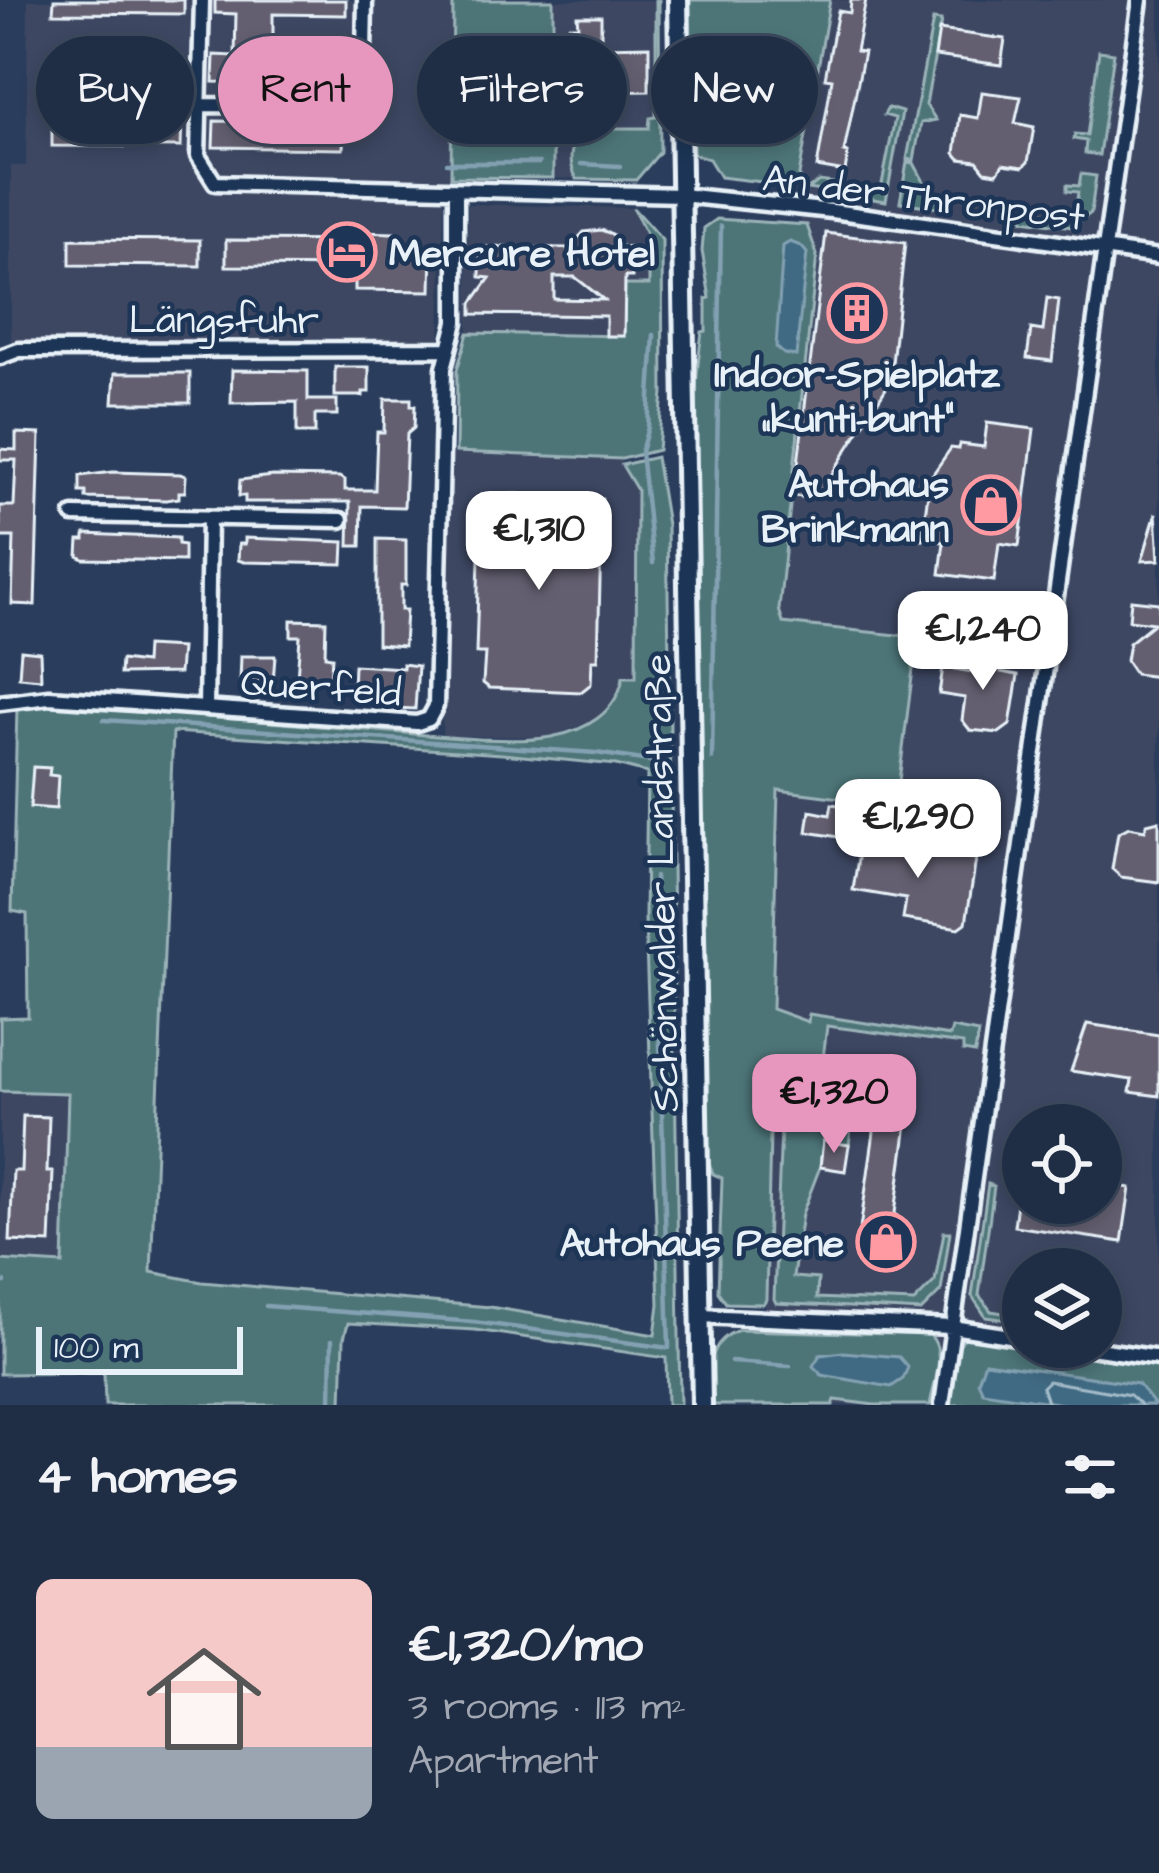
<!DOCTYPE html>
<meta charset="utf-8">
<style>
body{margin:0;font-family:"Architects Daughter",sans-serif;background:#2d3a50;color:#f1f3f6;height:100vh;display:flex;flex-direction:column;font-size:45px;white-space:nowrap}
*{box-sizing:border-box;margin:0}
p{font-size:39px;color:#a2a8b3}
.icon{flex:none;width:66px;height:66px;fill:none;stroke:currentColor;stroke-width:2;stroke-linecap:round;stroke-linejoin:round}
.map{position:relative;height:1405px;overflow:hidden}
.sheet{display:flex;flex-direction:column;background:#202e45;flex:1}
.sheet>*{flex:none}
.top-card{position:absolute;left:36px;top:36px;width:1089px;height:108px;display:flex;gap:24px}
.controls{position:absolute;left:1002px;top:1104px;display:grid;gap:24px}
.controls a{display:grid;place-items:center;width:120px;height:120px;border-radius:50%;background:#202e45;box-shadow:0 6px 18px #0003,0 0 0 3px #3d4a5e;font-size:60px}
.scale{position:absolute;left:36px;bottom:30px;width:207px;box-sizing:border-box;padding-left:12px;border:6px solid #e8f1f8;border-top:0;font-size:33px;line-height:42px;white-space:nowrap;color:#e8f1f8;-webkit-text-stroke:9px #1d3557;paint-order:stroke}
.price{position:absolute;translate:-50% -102px;padding:0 27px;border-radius:24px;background:#fff;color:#222;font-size:39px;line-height:78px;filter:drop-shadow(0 3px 6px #0008)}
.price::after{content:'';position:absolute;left:50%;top:72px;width:36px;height:27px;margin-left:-18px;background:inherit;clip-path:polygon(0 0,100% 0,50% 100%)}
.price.on{background:#e797bd;color:#111}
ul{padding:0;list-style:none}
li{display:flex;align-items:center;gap:36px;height:300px;padding:0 36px}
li+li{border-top:3px solid #3d4a5e}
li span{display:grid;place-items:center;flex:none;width:336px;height:240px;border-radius:18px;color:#555}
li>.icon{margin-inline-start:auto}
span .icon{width:144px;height:144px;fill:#fffc;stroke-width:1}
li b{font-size:51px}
h2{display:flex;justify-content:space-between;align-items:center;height:144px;padding:0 36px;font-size:51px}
.tag{padding:0 42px;border-radius:54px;background:#202e45;box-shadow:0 6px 18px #0003,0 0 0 3px #3d4a5e;font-size:42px;line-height:108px}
.tag.on{background:#e797bd;color:#111}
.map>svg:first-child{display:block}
.built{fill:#3c4762;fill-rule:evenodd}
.green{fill:#4e7578;stroke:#9bb3b8;stroke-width:3;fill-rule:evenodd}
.water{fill:#3f6b83;stroke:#83a1b2;stroke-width:3}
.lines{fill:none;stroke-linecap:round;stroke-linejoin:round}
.shore{stroke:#a4bbc9;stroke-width:3}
.stream{stroke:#83a1b2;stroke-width:4.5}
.building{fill:#635e70;stroke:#e8f1f8;stroke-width:3;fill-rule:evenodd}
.street-casing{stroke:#e8f1f8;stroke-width:21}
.secondary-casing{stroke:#e8f1f8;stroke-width:26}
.street{stroke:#1d3557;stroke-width:12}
.secondary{stroke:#1d3557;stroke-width:16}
.labels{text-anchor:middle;stroke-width:9;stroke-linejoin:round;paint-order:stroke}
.street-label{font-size:39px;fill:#e8f1f8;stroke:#1d3557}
.poi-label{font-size:39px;font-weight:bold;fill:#e8f1f8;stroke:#1d3557;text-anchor:end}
</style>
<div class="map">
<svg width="1159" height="1405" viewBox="0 0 1159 1405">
<rect width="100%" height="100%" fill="#2b3d5c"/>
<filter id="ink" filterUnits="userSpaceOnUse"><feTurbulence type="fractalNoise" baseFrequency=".00833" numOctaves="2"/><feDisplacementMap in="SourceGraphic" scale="24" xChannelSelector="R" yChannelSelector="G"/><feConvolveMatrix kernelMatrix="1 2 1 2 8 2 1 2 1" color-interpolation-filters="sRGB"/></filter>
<g filter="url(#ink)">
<path class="built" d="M28,0H453L451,177L444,200L440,340L11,341V166H26Z
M553,0H659L660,152L636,180L553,178Z
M830,0H1159V1405H711V1352L729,1333L762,1330L766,1299L783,623L779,609L817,255L807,225L800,224L804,187L799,175ZM1023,1125H1101V1203H1023ZM1023,1269H1101V1347H1023Z
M468,204L633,208L649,240V286L624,336L468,333Z
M450,451L621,456L622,468L637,490L636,678L594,721L549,737L442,736Z
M0,1092H68L63,1265L0,1260Z"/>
<path class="green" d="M453,0H553V178L451,177Z
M656,0H659L660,152L636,180L577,179C564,157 574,131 595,118V128H649L650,118L656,117Z
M690,0H830L799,175L804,187L720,177L709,159L693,154Z
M933,20L941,21L926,105L936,120L921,123L914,160L907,159Z
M1099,51L1114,53L1099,155L1085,153L1086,141L1074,139L1075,134L1087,135Z
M888,108L902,112L886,201L808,189L819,181L881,189L895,118L884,115Z
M907,162L914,163L932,197L946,199L945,209L900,202Z
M1081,174L1096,176L1091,213L1072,227L1023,220L1025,210L1064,216L1076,208L1078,192L1067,191V185L1079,186Z
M633,208L662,240L663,392L658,450L622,459L456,452L457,370L468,333L624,336L625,285H649V240Z
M717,219L807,225L817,255L779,609L783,623L917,637L896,805L778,790L772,1009L808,1022L809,1014L950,1036L952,1028L978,1033L975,1053L963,1051V1044L827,1026L818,1099L854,1104L849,1145L823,1142L820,1167L802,1214L793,1277L818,1279L817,1298L914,1302L935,1281L944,1232H950L941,1291L921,1311L776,1303L774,1299L781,1128L806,1127L805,1086L800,1080L782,1085L771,1095L766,1299L763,1304L726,1303L718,1292L722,1178L713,1174L706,1156C704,985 699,814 696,643C694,540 687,434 702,332L706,331V299L710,298L702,251L704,228Z
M656,457L667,525L680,1405H667L666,1358L475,1330L348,1323L344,1338L342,1405H105L104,1373L0,1374V1260L63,1264L68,1093L0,1091V1018L28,1017L27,914L12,911L17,707L50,702C159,713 269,722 378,731C425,734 506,745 551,737C585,731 617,713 623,677H636L637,490L622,465ZM173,732L502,754L616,765L647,773L645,918L659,1304L655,1335L490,1307L202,1282L151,1272Z
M988,1184L994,1186L979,1295L991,1311L1023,1316V1322L986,1317L972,1296Z
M739,1330L930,1335C947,1353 934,1382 930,1405H874L835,1400L833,1405H711C711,1374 704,1342 739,1330Z
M973,1337L1159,1364V1405H947L955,1352L963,1339Z"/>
<path class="water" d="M790,242L801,246L807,253L796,356L784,354L776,347L783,246Z
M843,1352L899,1357L908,1367L903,1379L891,1387L822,1375L813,1366L820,1355Z
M985,1362L1138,1384L1155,1405H1070L983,1392L978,1381Z"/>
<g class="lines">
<path class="shore" d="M1048,1405L1042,1387L1048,1381L1130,1395L1141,1405"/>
<path class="stream" d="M447,163H539
M581,164L620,166
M653,563L641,452L648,427L654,335
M104,720L596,753L656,762L657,829
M712,758L721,226
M0,1282H5
M266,1306L474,1322L669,1348L655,877
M731,1362L790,1366
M331,1405L332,1340"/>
</g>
<path class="building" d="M54,0H184V14L53,13Z
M215,0H346V15L273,14V57L346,58V85L213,82L214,55L235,56L236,14L215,13Z
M851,0H866L856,51L864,52L844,152L848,153L845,172L817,167L832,79L825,78L838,11L850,13Z
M577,16H601V47L649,46V91L592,92L591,85H570L569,26H578Z
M939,30L1005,39L1001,65L935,56Z
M53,55L182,56V81L52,80Z
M982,92L1021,97L1015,123L1034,127L1028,162L1023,167L1003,164L997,173L985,171L977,161L960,159L955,153L960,115L978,118Z
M52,120L182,122L181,147L52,146Z
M214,121L344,123L343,149L213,147Z
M601,230L612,234L622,247L632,248V277H625L624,336H606V316L472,314V303L490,278L480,277V247L569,248L584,232ZM554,277H575L604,300L554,299Z
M356,232L394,233L408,245L432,246L431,291L355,290V267L226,266V240L355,241Z
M826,233L905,243L890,382L816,499L794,496Z
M70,239L200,240V266L70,265Z
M1047,298L1059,300L1052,361L1027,358L1031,329L1043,331Z
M335,367H369V392H363V396H335Z
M232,370L308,371V400H337V415H315V433H297V402L231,403Z
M115,373H190V403H113Z
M385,399H411V406H415L414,428L407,434L404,507L362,506L361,546H349L350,502H245V496H239L240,480L273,476L339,477L345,480V490H375L377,432H384Z
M987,423L1034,429L1019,546L999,543L994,581L940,574L944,542L922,539L930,478L951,448L959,449L960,444L984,447Z
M16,433L40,434L35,605L12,604L14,537H0V506H14L16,460H0V449L16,450Z
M113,472L180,474L186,476L185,492H179V498L166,500L86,498V492H80V476Z
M518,494L517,505L562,507V498L602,499L598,660H592L591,684L581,692L489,688L483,683L485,653H476L481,495Z
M1156,513L1159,560L1142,561Z
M85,534L178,538V544L184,545V561L84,559L78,556L79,540H85Z
M245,538L344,542L343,564L244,562L238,560L239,544H245Z
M377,539L406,540V585H401V610H406L404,646L377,644Z
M915,595L941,598L939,612L964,615L961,633L911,627Z
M1131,600L1159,603V677L1135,674L1126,661L1129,643L1154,623L1129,620Z
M291,620L326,621L325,656L332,657L330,682L303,684V680L297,679L300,636H291Z
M146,646L181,648L179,673L120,674L121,660L145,663Z
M983,647L1004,650L1001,672L1018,675L1010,725L999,733L970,730L962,720L965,698L939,694L943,667L979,673Z
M21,650L40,652L41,679L19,677Z
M241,656H275L273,682H240Z
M403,664L418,666L415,709L395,708V697L359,694V691L353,690L354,665L403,668Z
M33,767L50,768L49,775L58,776L56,809L30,807Z
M832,804L844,806L839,837L807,832L810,811L830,815Z
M1159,821V882L1121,877L1112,869L1118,833L1129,827L1145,830L1147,824Z
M861,840L976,859L966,923L959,928L903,919L906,899L853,890Z
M1087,1024L1159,1035V1096L1130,1092L1132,1080L1071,1071Z
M879,1097L910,1102L895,1213L903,1225L898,1263L893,1267L860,1262L856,1257Z
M23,1116L49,1117L47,1172H53L50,1243L10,1241L13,1171H21Z
M823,1141L849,1145L845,1171L820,1167Z
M1101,1183L1130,1188L1122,1242L1014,1226L1017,1203H1101Z"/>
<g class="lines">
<defs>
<path id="street" d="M202,0L198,156L215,183L681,195L832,211L1159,257
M200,105L363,106L365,0
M0,357L19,350L449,349
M73,515L341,520
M0,703L49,697L417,723L429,719L436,706L444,368L456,322V190
M206,708L209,518
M700,1316L952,1327L1023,1338
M1084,1347L1159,1358
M942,1405L1140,0"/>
<path id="secondary" d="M678,0L702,1405"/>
</defs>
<use href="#street" class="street-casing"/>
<use href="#secondary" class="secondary-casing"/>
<use href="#street" class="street"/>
<use href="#secondary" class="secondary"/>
</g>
</g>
<defs>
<symbol id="hotel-ring" viewBox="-11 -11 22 22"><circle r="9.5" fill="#1d3557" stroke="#ff9aa2" stroke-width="1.5"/><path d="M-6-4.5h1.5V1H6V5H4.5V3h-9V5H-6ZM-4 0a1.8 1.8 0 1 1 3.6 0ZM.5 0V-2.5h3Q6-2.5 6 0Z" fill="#ff9aa2"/></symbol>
<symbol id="building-ring" viewBox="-11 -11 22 22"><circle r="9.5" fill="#1d3557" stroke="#ff9aa2" stroke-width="1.5"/><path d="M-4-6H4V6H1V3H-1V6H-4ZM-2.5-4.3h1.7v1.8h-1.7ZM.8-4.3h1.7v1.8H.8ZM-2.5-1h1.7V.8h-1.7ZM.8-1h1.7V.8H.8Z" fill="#ff9aa2"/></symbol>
<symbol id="shop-ring" viewBox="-11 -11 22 22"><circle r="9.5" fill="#1d3557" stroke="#ff9aa2" stroke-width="1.5"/><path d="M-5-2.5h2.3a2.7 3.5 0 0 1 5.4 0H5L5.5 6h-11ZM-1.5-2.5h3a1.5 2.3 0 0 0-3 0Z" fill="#ff9aa2"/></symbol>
</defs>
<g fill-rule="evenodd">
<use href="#hotel-ring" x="314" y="219" width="66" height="66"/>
<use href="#building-ring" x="824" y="280" width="66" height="66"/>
<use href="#shop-ring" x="958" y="472" width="66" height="66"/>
<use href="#shop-ring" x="853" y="1209" width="66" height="66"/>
</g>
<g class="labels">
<g class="street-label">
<text transform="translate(924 196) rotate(7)" y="14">An der Thronpost</text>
<text x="224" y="333">Längsfuhr</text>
<text transform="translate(321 686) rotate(4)" y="14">Querfeld</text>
<text transform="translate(660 883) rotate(-91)" y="14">Schönwalder Landstraße</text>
</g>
<g class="poi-label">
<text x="389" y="266" text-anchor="start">Mercure Hotel</text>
<text x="857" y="387" text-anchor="middle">Indoor-Spielplatz<tspan x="857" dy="45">„kunti-bunt“</tspan></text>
<text x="949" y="497">Autohaus<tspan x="949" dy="45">Brinkmann</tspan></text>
<text x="844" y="1256">Autohaus Peene</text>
</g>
</g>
</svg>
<div class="controls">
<a><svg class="icon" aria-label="locate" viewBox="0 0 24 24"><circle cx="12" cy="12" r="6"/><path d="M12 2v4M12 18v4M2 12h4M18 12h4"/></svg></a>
<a><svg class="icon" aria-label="layers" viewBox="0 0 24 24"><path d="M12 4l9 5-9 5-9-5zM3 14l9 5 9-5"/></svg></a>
</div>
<div class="scale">100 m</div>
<b class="price" style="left:539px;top:593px">€1,310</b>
<b class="price" style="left:983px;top:693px">€1,240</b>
<b class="price" style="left:918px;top:881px">€1,290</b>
<b class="price on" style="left:834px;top:1156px">€1,320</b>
<div class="top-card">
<a class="tag">Buy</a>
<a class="tag on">Rent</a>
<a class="tag">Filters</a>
<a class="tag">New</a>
</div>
</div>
<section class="sheet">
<h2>4 homes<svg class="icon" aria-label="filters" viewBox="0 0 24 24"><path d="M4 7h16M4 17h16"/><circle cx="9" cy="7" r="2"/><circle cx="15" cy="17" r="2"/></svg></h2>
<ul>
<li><span style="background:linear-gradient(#f6c9c9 70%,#9aa5b1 0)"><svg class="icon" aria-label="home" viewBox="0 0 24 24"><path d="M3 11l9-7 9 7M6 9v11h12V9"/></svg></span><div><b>€1,320/mo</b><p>3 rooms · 113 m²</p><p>Apartment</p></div></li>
</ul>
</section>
